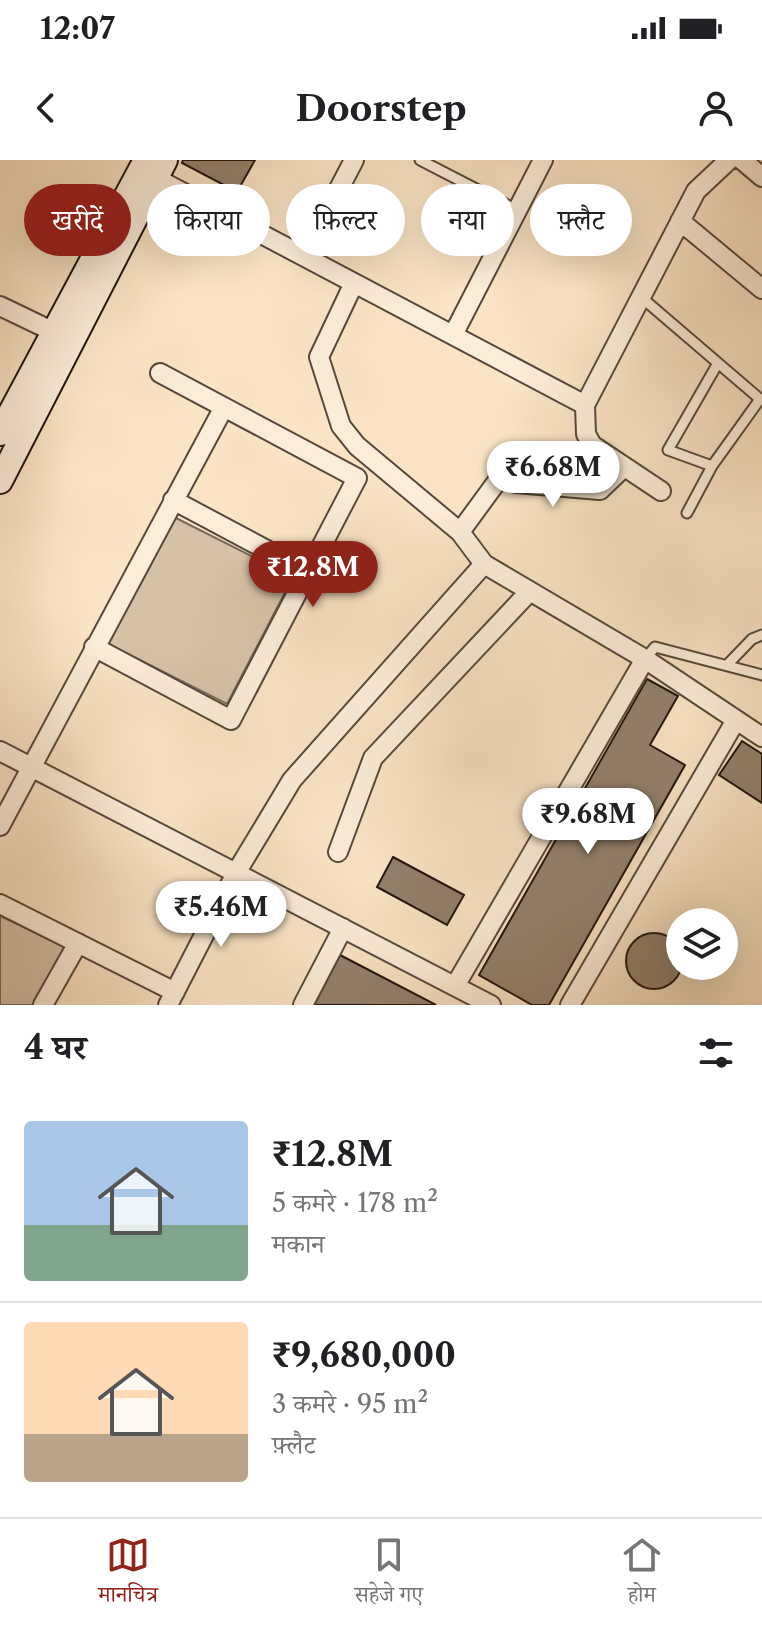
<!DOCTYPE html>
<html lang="hi">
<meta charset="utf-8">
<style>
body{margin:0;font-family:"Libre Caslon Text","Noto Serif Devanagari",serif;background:#f6f6f6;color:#202124;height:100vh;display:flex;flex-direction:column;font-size:30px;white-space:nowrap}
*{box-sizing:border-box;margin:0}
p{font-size:26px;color:#757577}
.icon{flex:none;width:44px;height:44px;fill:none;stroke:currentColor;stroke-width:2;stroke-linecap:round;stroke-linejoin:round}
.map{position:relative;height:845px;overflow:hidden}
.details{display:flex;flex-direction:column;background:#fff;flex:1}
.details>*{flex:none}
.hud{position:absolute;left:24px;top:24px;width:714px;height:72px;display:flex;gap:16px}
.controls{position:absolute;left:666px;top:748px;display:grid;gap:16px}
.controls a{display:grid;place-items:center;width:72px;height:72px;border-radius:50%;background:#fff;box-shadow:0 8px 32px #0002;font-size:40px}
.price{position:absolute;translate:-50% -68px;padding:0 18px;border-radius:28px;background:#fff;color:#222;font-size:26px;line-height:52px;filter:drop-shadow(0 2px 4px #0008)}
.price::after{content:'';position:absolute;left:50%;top:48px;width:24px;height:18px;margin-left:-12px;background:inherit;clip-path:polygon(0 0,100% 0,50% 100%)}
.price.active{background:#8f2418;color:#fff}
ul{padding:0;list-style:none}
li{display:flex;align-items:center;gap:24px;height:200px;padding:0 24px}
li+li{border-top:2px solid #e0e0e0}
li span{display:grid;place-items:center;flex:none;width:224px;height:160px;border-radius:8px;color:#555}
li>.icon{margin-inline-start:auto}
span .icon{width:96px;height:96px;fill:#fffc;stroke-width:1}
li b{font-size:34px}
h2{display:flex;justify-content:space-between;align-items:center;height:96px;padding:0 24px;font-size:34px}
.pill{padding:0 28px;border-radius:36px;background:#fff;box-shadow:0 8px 32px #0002;font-size:28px;line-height:72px}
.pill.active{background:#8f2418;color:#fff}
.status{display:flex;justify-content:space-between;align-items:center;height:56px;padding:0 40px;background:#fff;direction:ltr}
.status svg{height:22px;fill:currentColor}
header{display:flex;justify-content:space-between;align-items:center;height:104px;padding:0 24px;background:#fff;font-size:36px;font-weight:800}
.menu{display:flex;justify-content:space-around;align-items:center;height:112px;border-top:2px solid #e0e0e0;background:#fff;font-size:22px;color:#757577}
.menu a{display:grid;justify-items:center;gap:4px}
.menu .active{color:#8f2418}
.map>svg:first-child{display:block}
.green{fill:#d5c1a5;stroke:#7c6a59;stroke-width:2}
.building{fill:#92806c;stroke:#22140d;stroke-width:2}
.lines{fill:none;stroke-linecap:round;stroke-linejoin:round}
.lane-casing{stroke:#58483b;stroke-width:13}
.street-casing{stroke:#58483b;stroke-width:22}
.secondary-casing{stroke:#22140d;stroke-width:28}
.lane{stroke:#fcedd9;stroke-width:9}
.street{stroke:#fcedd9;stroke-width:18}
.secondary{stroke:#fcedd9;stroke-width:24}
</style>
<div class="status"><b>12:07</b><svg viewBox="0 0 49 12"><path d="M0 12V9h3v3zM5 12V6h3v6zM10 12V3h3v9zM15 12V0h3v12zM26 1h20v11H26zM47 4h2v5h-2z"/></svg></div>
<header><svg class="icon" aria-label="back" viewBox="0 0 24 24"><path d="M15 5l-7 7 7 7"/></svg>Doorstep<svg class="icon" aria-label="person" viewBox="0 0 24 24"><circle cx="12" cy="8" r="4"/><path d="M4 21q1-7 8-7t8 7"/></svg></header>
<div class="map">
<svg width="762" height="845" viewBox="0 0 762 845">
<rect width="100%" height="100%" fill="#fae4c4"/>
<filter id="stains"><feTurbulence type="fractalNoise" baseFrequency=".0025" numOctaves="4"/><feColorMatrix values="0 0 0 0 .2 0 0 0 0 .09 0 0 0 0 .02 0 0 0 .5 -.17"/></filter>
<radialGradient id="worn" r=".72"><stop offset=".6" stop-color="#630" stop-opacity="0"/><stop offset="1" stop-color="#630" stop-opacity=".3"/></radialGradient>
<path class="green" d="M174,357L293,417L227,544L108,484Z
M0,756L65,787L35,845H0Z"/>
<path class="building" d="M183,0H255L237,32L182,3Z
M647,519L678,536L650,585L685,605L549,845H532L479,815Z
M742,581L762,594V643L719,615Z
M393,697L464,735L447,765L377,727Z
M626 801a28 28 0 1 1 56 0a28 28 0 1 1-56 0Z
M340,795L436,845H314Z"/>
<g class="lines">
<defs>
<path id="lane" d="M420,0L517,50
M641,137L760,239L712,306L687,353
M712,306L668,290L718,203
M645,499L655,487L762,515
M727,505L752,479L762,475"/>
<path id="street" d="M742,0L762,17
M146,13L585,245
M680,61L762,129
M304,96L354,0
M354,123L319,197L341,266L357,286L460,372L484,404L645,499L762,577
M0,146L54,172
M453,175L543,0
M661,331L592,285L586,274L585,245L696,31L729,0
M173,340L308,412
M460,372L501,316L516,323L600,330L624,307
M94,487L231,560L357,318L160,213
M0,591L491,845
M0,666L224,247
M338,692L373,598L530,431
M0,744L175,832
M455,826L645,499
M43,845L78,783
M168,845L236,713L292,620L484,404
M303,845L343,768
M570,845L736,560"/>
<path id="secondary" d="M0,273L146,0
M0,321L165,0"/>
</defs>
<use href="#lane" class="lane-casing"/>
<use href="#street" class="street-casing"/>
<use href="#secondary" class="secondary-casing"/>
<use href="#lane" class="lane"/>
<use href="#street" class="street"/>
<use href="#secondary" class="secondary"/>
</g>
<rect width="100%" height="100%" filter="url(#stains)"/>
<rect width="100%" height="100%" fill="url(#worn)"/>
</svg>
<div class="controls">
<a><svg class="icon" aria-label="layers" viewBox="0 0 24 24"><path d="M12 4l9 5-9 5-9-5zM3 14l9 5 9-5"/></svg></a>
</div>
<b class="price" style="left:553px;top:349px">₹6.68M</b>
<b class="price active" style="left:313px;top:449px">₹12.8M</b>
<b class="price" style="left:588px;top:696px">₹9.68M</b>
<b class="price" style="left:221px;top:789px">₹5.46M</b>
<div class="hud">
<a class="pill active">खरीदें</a>
<a class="pill">किराया</a>
<a class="pill">फ़िल्टर</a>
<a class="pill">नया</a>
<a class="pill">फ़्लैट</a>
</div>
</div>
<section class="details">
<h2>4 घर<svg class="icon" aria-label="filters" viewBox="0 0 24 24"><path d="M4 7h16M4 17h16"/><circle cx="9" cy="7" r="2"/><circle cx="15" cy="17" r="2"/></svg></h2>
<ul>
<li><span style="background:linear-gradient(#a9c7e8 65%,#7fa58c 0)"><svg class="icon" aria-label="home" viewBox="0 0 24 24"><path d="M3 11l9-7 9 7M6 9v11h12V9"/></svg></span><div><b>₹12.8M</b><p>5 कमरे · 178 m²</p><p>मकान</p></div></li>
<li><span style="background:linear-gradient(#ffd9b3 70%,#b9a48a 0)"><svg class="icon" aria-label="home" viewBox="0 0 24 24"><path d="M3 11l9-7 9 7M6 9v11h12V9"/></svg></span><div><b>₹9,680,000</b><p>3 कमरे · 95 m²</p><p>फ़्लैट</p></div></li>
</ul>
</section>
<nav class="menu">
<a class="active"><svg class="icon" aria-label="map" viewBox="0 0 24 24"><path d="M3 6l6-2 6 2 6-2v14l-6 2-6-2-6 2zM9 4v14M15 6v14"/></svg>मानचित्र</a>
<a><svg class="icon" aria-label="saved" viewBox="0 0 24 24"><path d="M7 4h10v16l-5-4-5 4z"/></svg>सहेजे गए</a>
<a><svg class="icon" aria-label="home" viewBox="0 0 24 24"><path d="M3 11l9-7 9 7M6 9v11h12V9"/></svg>होम</a>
</nav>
